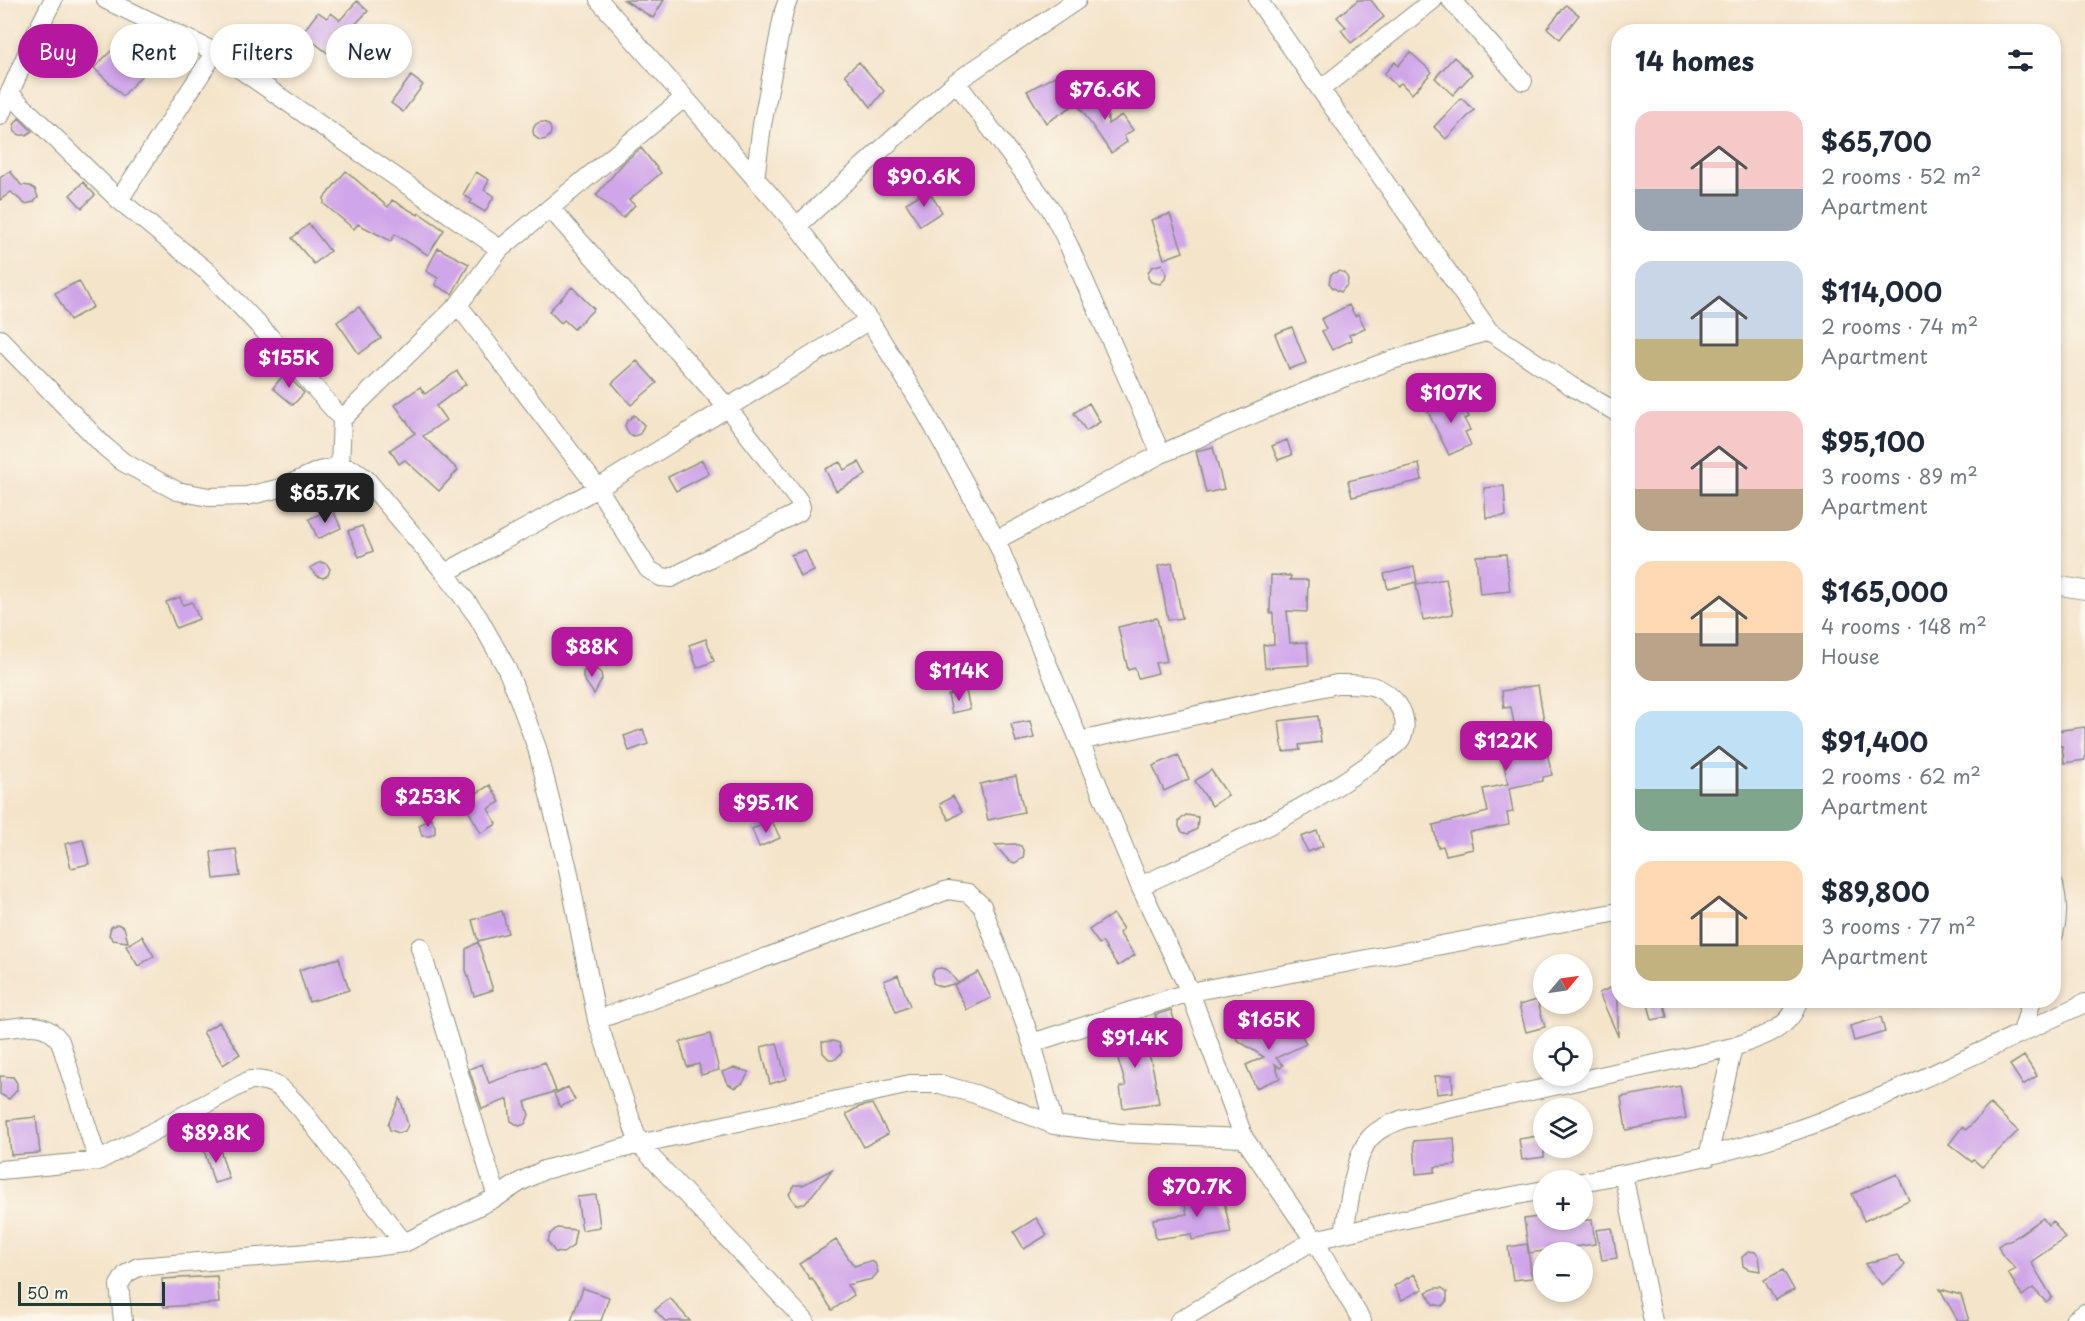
<!DOCTYPE html>
<meta charset="utf-8">
<style>
body{margin:0;font-family:"Playpen Sans",sans-serif;background:#f2f2f3;color:#1f2937;height:100vh;display:flex;flex-direction:column;font-size:22px;white-space:nowrap}
*{box-sizing:border-box;margin:0}
p{font-size:20px;color:#747a83}
.icon{flex:none;width:33px;height:33px;fill:none;stroke:currentColor;stroke-width:2;stroke-linecap:round;stroke-linejoin:round}
.map{position:relative;flex:1;overflow:hidden}
.details{position:absolute;left:1611px;top:24px;width:450px;height:984px;display:flex;flex-direction:column;background:#fff;border-radius:24px;box-shadow:0 3px 9px #0003}
.details>*{flex:none}
.top-card{position:absolute;left:18px;top:24px;width:570px;height:54px;display:flex;gap:12px}
.needle{width:39px;rotate:61deg}
.controls{position:absolute;left:1533px;top:954px;display:grid;gap:12px}
.controls a{display:grid;place-items:center;width:60px;height:60px;border-radius:50%;background:#fff;box-shadow:0 3px 9px #0003;font-size:30px}
.scale{position:absolute;left:18px;bottom:15px;width:147px;box-sizing:border-box;padding-left:6px;border:3px solid #1f3d34;border-top:0;font-size:16px;line-height:21px;white-space:nowrap;color:#1f3d34;-webkit-text-stroke:4px #fbf7ec;paint-order:stroke}
.price{position:absolute;translate:-50% -51px;padding:0 14px;border-radius:12px;background:#b5179e;color:#fff;font-size:20px;line-height:39px;filter:drop-shadow(0 2px 3px #0008)}
.price::after{content:'';position:absolute;left:50%;top:36px;width:18px;height:14px;margin-left:-9px;background:inherit;clip-path:polygon(0 0,100% 0,50% 100%)}
.price.on{background:#222;color:#fff}
ul{padding:0;list-style:none}
li{display:flex;align-items:center;gap:18px;height:150px;padding:0 24px}
li span{display:grid;place-items:center;flex:none;width:168px;height:120px;border-radius:18px;color:#555}
li>.icon{margin-inline-start:auto}
span .icon{width:72px;height:72px;fill:#fffc;stroke-width:1}
li b{font-size:26px}
h2{display:flex;justify-content:space-between;align-items:center;height:72px;padding:0 24px;font-size:26px}
.chip{padding:0 21px;border-radius:27px;background:#fff;box-shadow:0 3px 9px #0003;font-size:21px;line-height:54px}
.chip.on{background:#b5179e;color:#fff}
.map>svg:first-child{display:block}
.building{fill:#d0a6ea}
.lines{fill:none;stroke-linecap:round;stroke-linejoin:round}
.street-casing{stroke:#8a907f;stroke-width:20}
.street{stroke:#fff;stroke-width:18}
</style>
<div class="map">
<svg width="2085" height="1321" viewBox="0 0 2085 1321">
<rect width="100%" height="100%" fill="#fbf7ec"/>
<filter id="ink" filterUnits="userSpaceOnUse"><feTurbulence type="fractalNoise" baseFrequency=".0167" numOctaves="2"/><feDisplacementMap in="SourceGraphic" scale="12" xChannelSelector="R" yChannelSelector="G"/><feConvolveMatrix kernelMatrix="1 2 1 2 8 2 1 2 1" color-interpolation-filters="sRGB"/></filter>
<filter id="wash" filterUnits="userSpaceOnUse"><feTurbulence type="fractalNoise" baseFrequency=".008" numOctaves="4" result="noise"/><feDisplacementMap in="SourceGraphic" scale="24" xChannelSelector="R" yChannelSelector="G"/><feGaussianBlur stdDeviation="1.35" result="paint"/><feColorMatrix in="noise" values="0 0 0 0 0 0 0 0 0 0 0 0 0 0 0 0 0 1.4 0 .05"/><feComposite in="paint" operator="in"/></filter>
<g filter="url(#wash)">
<rect width="100%" height="100%" fill="#f4e4ca"/>
<g id="blocks">
<path class="building" d="M624,0H664L653,18Z
M1358,0H1371L1384,17L1351,43L1341,30L1346,27L1337,17Z
M357,1L368,11L347,33L360,43L343,65L302,33L318,12L327,18L331,13L340,20Z
M1566,5L1579,15L1560,39L1547,28Z
M114,48L142,75L123,96L94,68Z
M1410,52L1432,72L1412,94L1401,83L1397,86L1384,74L1395,62L1398,66Z
M1454,57L1472,74L1453,95L1435,78Z
M859,62L884,91L871,107L845,74Z
M1059,74L1064,83L1067,81L1079,102L1046,123L1027,91Z
M411,76L423,85L403,112L391,103Z
M1097,90L1102,91L1107,95L1108,124L1122,115L1133,130L1124,136L1127,142L1111,153L1078,105Z
M1461,98L1474,110L1446,139L1434,127Z
M19,118L32,131L26,135H20L15,132L14,125Z
M533 131a9 9 0 1 1 18 0a9 9 0 1 1-18 0Z
M641,148L661,173L629,200L635,205L623,218L596,195L625,161Z
M10,171L21,185L30,186L35,189L38,197L34,202L25,204L11,192L0,200V178Z
M346,171L388,207L392,200L418,215L419,213L444,230L428,255L395,234L391,241L358,224L354,229L324,204V198Z
M476,172L489,180L484,190L494,196L485,212L470,203L472,200L463,195Z
M83,182L95,195L82,208L70,195Z
M928,190L942,212L920,226L906,203Z
M1170,214L1183,252L1164,259L1151,220Z
M309,224L330,251L314,264L292,238Z
M438,248L469,264L452,294L435,285L438,278L426,271Z
M1162,264L1166,273L1165,279L1160,284L1151,282L1148,278V272L1152,267Z
M1339,271L1345,273L1348,279L1347,285L1341,292L1333,288L1329,283L1331,274Z
M79,281L93,307L70,320L55,293Z
M572,287L594,309L574,329L564,320L561,323L549,311Z
M1349,305L1355,316L1358,314L1365,328L1349,335L1352,340L1332,350L1322,331L1326,329L1321,319Z
M359,307L381,338L359,354L337,322Z
M1292,327L1306,363L1289,369L1275,334Z
M637,361L657,383L631,405L612,383Z
M457,371L466,384L436,406L446,420L423,436L458,470L439,491L405,460L399,464L390,450L415,433L395,405L420,387L425,394Z
M285,373L304,393L293,405L273,388Z
M1458,395L1469,417L1464,419L1470,430L1465,432L1471,445L1449,455L1427,410Z
M1089,403L1100,422L1086,431L1074,413Z
M634,415L644,425L640,434L634,436L629,434L625,426L627,421Z
M1287,440L1292,455L1278,460L1272,446Z
M1213,447L1224,489L1206,493L1196,451Z
M702,460L709,474L676,491L668,477Z
M840,462L844,470L859,462L866,475L836,491L825,469Z
M1419,464L1422,480L1352,497L1348,481Z
M1504,486L1506,516L1486,518L1484,488Z
M332,508L341,528L318,539L309,519Z
M362,526L373,551L359,557L348,531Z
M805,550L814,571L800,577L791,555Z
M1506,554L1510,591L1480,594L1476,556Z
M321,562L327,564L330,569L328,575L323,578L317,576L310,568Z
M1172,563L1182,618L1168,620L1158,566Z
M1414,567L1417,582L1388,589L1384,574Z
M1271,575L1291,576L1290,580H1308L1307,612L1287,611L1290,643L1307,642L1309,665L1265,668L1263,645L1274,644L1273,613H1270Z
M1446,579L1453,614L1423,620L1416,584Z
M180,597L183,605L192,602L199,619L176,628L166,602Z
M1157,618L1167,661L1155,663L1158,673L1138,678L1135,668L1128,670L1118,627Z
M706,639L714,661L697,668L689,645Z
M588,667H594L601,673L602,679L594,694L583,678V672Z
M1538,685L1546,733L1543,734L1552,775L1543,777V781L1509,788L1513,812L1507,813L1509,825L1469,832L1473,849L1446,855L1443,846L1438,847L1433,825L1488,812L1483,789L1508,784L1503,761L1510,760L1509,754L1519,752L1511,707L1504,708L1502,691Z
M966,691L970,709L952,713L948,695Z
M1318,716L1321,742L1299,745L1300,750L1283,752L1279,721Z
M1030,721L1034,738L1016,742L1011,724Z
M2085,727V760L2064,763L2062,746H2057L2055,731Z
M643,729L648,744L629,751L624,736Z
M1178,755L1189,779L1164,791L1153,766Z
M1211,770L1228,795L1212,806L1195,781Z
M1016,776L1024,812L988,820L980,784Z
M490,785L500,802L488,809L497,824L481,833L463,801Z
M439,791L447,801L435,809L430,798Z
M953,796L962,812L949,820L940,804Z
M1186,815L1198,817L1197,829L1188,834L1182,832L1179,827V821Z
M431,818L435,826V833L430,836H422L419,825Z
M772,821L780,838L759,847L752,829Z
M1317,831L1323,846L1308,852L1301,837Z
M83,840L89,864L71,868L65,844Z
M1015,844L1021,846L1024,852L1023,858L1015,863L1009,861L995,845Z
M236,849L240,876L214,879L211,852Z
M502,911L508,933L478,941L472,920Z
M1113,914L1123,929L1119,933L1135,955L1118,966L1102,942L1099,944L1089,930Z
M117,924L124,927L128,942L113,940L109,935L111,927Z
M142,936L154,956L138,966L126,946Z
M478,942L493,990L474,996L466,970V949Z
M339,958L349,990L309,1002L299,970Z
M941,968L947,970L958,983L941,987L933,983L932,974L935,969Z
M978,972L991,998L967,1010L954,985Z
M898,975L910,1006L896,1012L884,981Z
M1618,984V1036L1599,993Z
M1537,1000L1545,1027L1526,1032L1519,1005Z
M1647,1000H1663L1667,1017L1652,1020Z
M1171,1010L1177,1028L1161,1033L1155,1015Z
M1881,1017L1885,1032L1854,1041L1850,1026Z
M219,1022L240,1054L223,1065L203,1032Z
M1296,1022L1306,1044L1276,1058L1283,1065L1280,1068L1275,1064L1280,1078L1256,1088L1246,1065L1264,1057L1237,1040L1235,1034L1237,1029L1242,1025L1248,1026L1260,1039Z
M1141,1026L1153,1069L1159,1103L1123,1108L1120,1087L1126,1086L1111,1035Z
M710,1034L719,1070L701,1075L699,1064L687,1067L680,1042Z
M833,1041L839,1043L842,1052L836,1059H829L823,1053L822,1042Z
M777,1043L786,1079L770,1084L761,1047Z
M2024,1056L2037,1076L2023,1085L2010,1065Z
M545,1062L556,1091L525,1102L529,1115L525,1124L519,1126L511,1121L508,1099L482,1109L469,1069L482,1064L489,1083Z
M734,1068L749,1072L743,1083L735,1088L727,1083L722,1072Z
M1452,1075L1453,1092L1437,1094L1435,1076Z
M0,1076L13,1077L17,1083V1090L9,1099L0,1094Z
M1680,1086L1686,1118L1626,1130L1621,1097Z
M568,1087L575,1100L560,1107L554,1094Z
M400,1098L408,1125L405,1131L399,1133L390,1130L388,1124Z
M872,1104L888,1134L864,1147L846,1114L859,1107Z
M1990,1104L2018,1131L1982,1167L1974,1160L1972,1162L1949,1144L1962,1127L1966,1130Z
M36,1117L40,1153L11,1155L8,1120Z
M1544,1135V1157L1522,1160L1519,1139Z
M1454,1138L1456,1165L1435,1167V1172L1416,1174L1414,1141Z
M219,1146L229,1179L214,1183L204,1150Z
M833,1169L805,1204L796,1205L789,1194L795,1185H803Z
M1897,1174L1909,1200L1864,1221L1852,1194Z
M1221,1188L1231,1233L1192,1240L1191,1234L1156,1239L1153,1219L1187,1214L1183,1195Z
M596,1195L600,1227L582,1230L577,1197Z
M1544,1216V1220H1592L1595,1244L1529,1253L1524,1219Z
M1036,1218L1047,1235L1024,1249L1014,1232Z
M2043,1218L2048,1225L2053,1221L2065,1238L2031,1262L2052,1297L2046,1302L2033,1288L2022,1296L2008,1273L2016,1269L2001,1253L1998,1246L2004,1242L2010,1241Z
M557,1228L576,1230L573,1246L563,1253L555,1252L548,1242L550,1234Z
M1612,1228L1617,1258L1602,1260L1596,1230Z
M836,1240L854,1266L870,1261L875,1263L878,1272L872,1279L847,1285L854,1295L832,1310L812,1278L810,1279L799,1264Z
M1527,1244L1532,1278L1513,1280L1508,1247Z
M1749,1251L1755,1252L1759,1256L1761,1271L1748,1269L1743,1266L1742,1257Z
M1897,1255L1905,1265L1882,1285L1865,1264Z
M1783,1270L1794,1290L1775,1300L1764,1280Z
M1414,1274L1423,1289L1402,1300L1394,1286Z
M217,1276L219,1303L164,1307L162,1279Z
M583,1288L609,1297L601,1321H571Z
M1436,1288H1442L1447,1292V1301L1442,1306L1433,1304L1426,1292Z
M1940,1289L1961,1295L1969,1321H1958Z
M670,1298L690,1321H665L655,1310Z"/>
</g>
</g>
<g filter="url(#ink)">
<use href="#blocks" fill-opacity="0" stroke="#8a907f" stroke-width="1.5"/>
<g class="lines">
<defs>
<path id="street" d="M106,0L215,52
M599,0L797,226L869,320L921,404L996,540L1140,886L1190,992L1244,1138L1314,1240L1362,1321
M1258,0L1489,331L1571,386L1618,413
M1451,0L1523,81
M956,82L1050,208L1065,237L1161,454
M1321,89L1433,0
M9,93L119,200L208,272L270,337L342,419L340,466
M0,116L34,37L53,0
M755,179L762,125L784,11L788,0
M119,200L215,52L500,249
M797,226L956,82L1077,0
M458,305L598,488L648,569L661,577L671,578L799,512L801,507L799,501L727,407L550,208
M0,339L104,446L123,462L177,491L209,497L247,496L281,488L319,471L340,466L354,470L366,479L445,573L478,617L506,667L517,694L537,748L568,869L597,1020L639,1144L805,1321
M342,419L458,305L500,249L684,98
M996,540L1161,454L1305,392L1386,362L1489,331
M445,573L598,488L869,320
M2054,585L2085,590
M1080,741L1337,684C1364,684 1380,682 1398,705C1405,715 1407,728 1401,739C1396,747 1383,753 1376,759C1304,813 1221,849 1140,886
M2054,885C2058,901 2058,919 2054,934
M420,947L497,1197
M597,1020L948,890L968,893L982,906L1032,1043L1054,1125
M0,1029C26,1027 43,1019 60,1041L98,1161L250,1080C277,1079 284,1091 301,1109L404,1243L497,1197L520,1182L544,1170L639,1144L910,1084H940L975,1094L1054,1125L1119,1133L1244,1138
M2022,1032L2032,1000
M1032,1043L1190,992L1618,912
M1708,1157L1733,1047
M0,1170L98,1161
M1623,1174L1653,1321
M1582,1182C1660,1167 1737,1152 1811,1125C1905,1090 1994,1045 2085,1003
M1344,1232C1349,1207 1354,1156 1370,1138C1379,1128 1391,1124 1403,1119L1733,1047C1758,1038 1792,1030 1798,1000
M123,1321L119,1285L126,1274L138,1267L366,1248L404,1243
M1179,1321L1314,1240L1481,1202L1544,1190
M2074,1321L2085,1313"/>
</defs>
<use href="#street" class="street-casing"/>
<use href="#street" class="street"/>
</g>
</g>
</svg>
<div class="controls">
<a><svg class="needle" viewBox="-14 -14 28 28"><path d="M0-13l5 13h-10z" fill="#e53935"/><path d="M0 13l5-13h-10z" fill="#747a83"/></svg></a>
<a><svg class="icon" aria-label="locate" viewBox="0 0 24 24"><circle cx="12" cy="12" r="6"/><path d="M12 2v4M12 18v4M2 12h4M18 12h4"/></svg></a>
<a><svg class="icon" aria-label="layers" viewBox="0 0 24 24"><path d="M12 4l9 5-9 5-9-5zM3 14l9 5 9-5"/></svg></a>
<a>+</a>
<a>−</a>
</div>
<div class="scale">50 m</div>
<b class="price" style="left:1105px;top:121px">$76.6K</b>
<b class="price" style="left:924px;top:208px">$90.6K</b>
<b class="price" style="left:289px;top:389px">$155K</b>
<b class="price" style="left:1451px;top:424px">$107K</b>
<b class="price on" style="left:325px;top:524px">$65.7K</b>
<b class="price" style="left:592px;top:678px">$88K</b>
<b class="price" style="left:959px;top:702px">$114K</b>
<b class="price" style="left:1506px;top:772px">$122K</b>
<b class="price" style="left:428px;top:828px">$253K</b>
<b class="price" style="left:766px;top:834px">$95.1K</b>
<b class="price" style="left:1269px;top:1051px">$165K</b>
<b class="price" style="left:1135px;top:1069px">$91.4K</b>
<b class="price" style="left:216px;top:1164px">$89.8K</b>
<b class="price" style="left:1197px;top:1218px">$70.7K</b>
<div class="top-card">
<a class="chip on">Buy</a>
<a class="chip">Rent</a>
<a class="chip">Filters</a>
<a class="chip">New</a>
</div>
<section class="details">
<h2>14 homes<svg class="icon" aria-label="filters" viewBox="0 0 24 24"><path d="M4 7h16M4 17h16"/><circle cx="9" cy="7" r="2"/><circle cx="15" cy="17" r="2"/></svg></h2>
<ul>
<li><span style="background:linear-gradient(#f6c9c9 65%,#9aa5b1 0)"><svg class="icon" aria-label="home" viewBox="0 0 24 24"><path d="M3 11l9-7 9 7M6 9v11h12V9"/></svg></span><div><b>$65,700</b><p>2 rooms · 52 m²</p><p>Apartment</p></div></li>
<li><span style="background:linear-gradient(#c9d6e8 65%,#c2b280 0)"><svg class="icon" aria-label="home" viewBox="0 0 24 24"><path d="M3 11l9-7 9 7M6 9v11h12V9"/></svg></span><div><b>$114,000</b><p>2 rooms · 74 m²</p><p>Apartment</p></div></li>
<li><span style="background:linear-gradient(#f6c9c9 65%,#b9a48a 0)"><svg class="icon" aria-label="home" viewBox="0 0 24 24"><path d="M3 11l9-7 9 7M6 9v11h12V9"/></svg></span><div><b>$95,100</b><p>3 rooms · 89 m²</p><p>Apartment</p></div></li>
<li><span style="background:linear-gradient(#ffd9b3 60%,#b9a48a 0)"><svg class="icon" aria-label="home" viewBox="0 0 24 24"><path d="M3 11l9-7 9 7M6 9v11h12V9"/></svg></span><div><b>$165,000</b><p>4 rooms · 148 m²</p><p>House</p></div></li>
<li><span style="background:linear-gradient(#bfe0f5 65%,#7fa58c 0)"><svg class="icon" aria-label="home" viewBox="0 0 24 24"><path d="M3 11l9-7 9 7M6 9v11h12V9"/></svg></span><div><b>$91,400</b><p>2 rooms · 62 m²</p><p>Apartment</p></div></li>
<li><span style="background:linear-gradient(#ffd9b3 70%,#c2b280 0)"><svg class="icon" aria-label="home" viewBox="0 0 24 24"><path d="M3 11l9-7 9 7M6 9v11h12V9"/></svg></span><div><b>$89,800</b><p>3 rooms · 77 m²</p><p>Apartment</p></div></li>
</ul>
</section>
</div>
